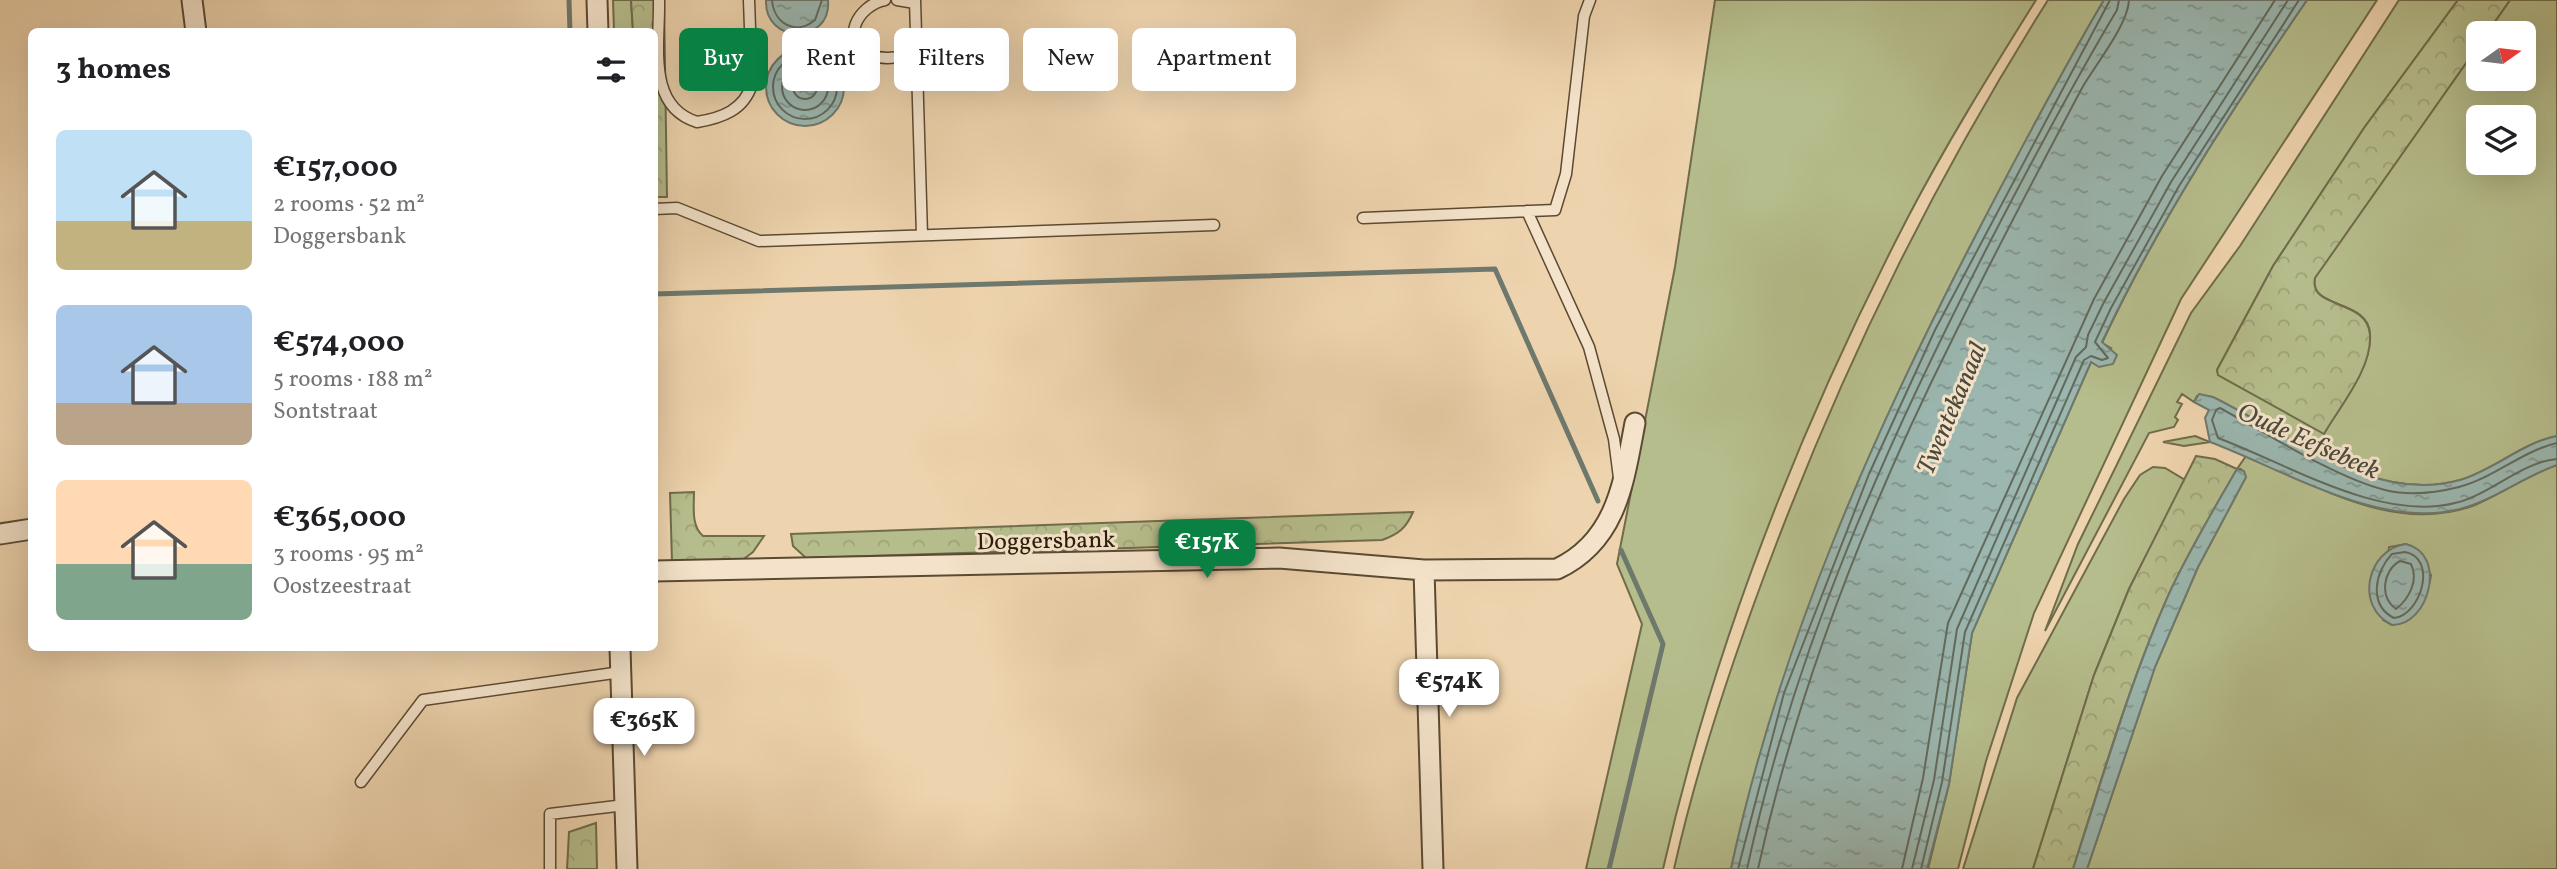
<!DOCTYPE html>
<meta charset="utf-8">
<style>
body{margin:0;font-family:Vollkorn,serif;background:#f6f6f6;color:#202124;height:100vh;display:flex;flex-direction:column;font-size:26px;white-space:nowrap}
*{box-sizing:border-box;margin:0}
p{font-size:23px;color:#757577}
.icon{flex:none;width:38px;height:38px;fill:none;stroke:currentColor;stroke-width:2;stroke-linecap:round;stroke-linejoin:round}
.map{position:relative;flex:1;overflow:hidden}
.sheet{position:absolute;left:28px;top:28px;width:630px;height:623px;display:flex;flex-direction:column;background:#fff;border-radius:10px;box-shadow:0 7px 28px #0002}
.sheet>*{flex:none}
.banner{position:absolute;left:679px;top:28px;width:665px;height:63px;display:flex;gap:14px}
.needle{width:46px;rotate:76deg}
.fabs{position:absolute;left:2466px;top:21px;display:grid;gap:14px}
.fabs a{display:grid;place-items:center;width:70px;height:70px;border-radius:10px;background:#fff;box-shadow:0 7px 28px #0002;font-size:35px}
.price{position:absolute;translate:-50% -60px;padding:0 16px;border-radius:14px;background:#fff;color:#222;font-size:23px;line-height:46px;filter:drop-shadow(0 2px 4px #0008)}
.price::after{content:'';position:absolute;left:50%;top:42px;width:21px;height:16px;margin-left:-10px;background:inherit;clip-path:polygon(0 0,100% 0,50% 100%)}
.price.active{background:#0b8043;color:#fff}
ul{padding:0;list-style:none}
li{display:flex;align-items:center;gap:21px;height:175px;padding:0 28px}
li span{display:grid;place-items:center;flex:none;width:196px;height:140px;border-radius:10px;color:#555}
li>.icon{margin-inline-start:auto}
span .icon{width:84px;height:84px;fill:#fffc;stroke-width:1}
li b{font-size:30px}
h2{display:flex;justify-content:space-between;align-items:center;height:84px;padding:0 28px;font-size:30px}
.chip{padding:0 24px;border-radius:10px;background:#fff;box-shadow:0 7px 28px #0002;font-size:24px;line-height:63px}
.chip.active{background:#0b8043;color:#fff}
.map>svg:first-child{display:block}
.green{fill:#b6bd8c;stroke:#706c4b;stroke-width:2;fill-rule:evenodd}
.forest{fill:url(#forest-crowns);stroke:#706c4b;stroke-width:2}
.water{fill:url(#water-ripples);stroke:#6e796e;stroke-width:2}
.lines{fill:none;stroke-linecap:round;stroke-linejoin:round}
.shore{stroke:#626a5d;stroke-width:2}
.stream{stroke:#6e796e;stroke-width:5}
.service-casing{stroke:#5b4a33;stroke-width:13}
.minor-casing{stroke:#5b4a33;stroke-width:23}
.service{stroke:#f4e3ca;stroke-width:10}
.minor{stroke:#f4e3ca;stroke-width:19}
.labels{text-anchor:middle;stroke-width:6;stroke-linejoin:round;paint-order:stroke}
.street-label{font-size:24px;fill:#2a1c0a;stroke:#f4e3ca}
.water-label{font-size:26px;font-style:italic;fill:#4c4a3c;stroke:#f4e3ca}
</style>
<div class="map">
<svg width="2557" height="869" viewBox="0 0 2557 869">
<defs>
<pattern id="forest-crowns" width="20" height="18" patternUnits="userSpaceOnUse" patternTransform="scale(1.75)"><rect width="20" height="18" fill="#b6bd8c"/><path d="M2 6a3 3 0 1 1 6 0M12 15a3 3 0 1 1 6 0" fill="none" stroke="#9da277"/></pattern>
<pattern id="water-ripples" width="26" height="14" patternUnits="userSpaceOnUse" patternTransform="scale(1.75)"><rect width="26" height="14" fill="#9bb7b0"/><path d="M2 4q2-2 4 0t4 0M15 11q2-2 4 0t4 0" fill="none" stroke="#7f948d"/></pattern>
</defs>
<rect width="100%" height="100%" fill="#eed4ae"/>
<filter id="stains"><feTurbulence type="fractalNoise" baseFrequency=".00286" numOctaves="4"/><feColorMatrix values="0 0 0 0 .2 0 0 0 0 .09 0 0 0 0 .02 0 0 0 .5 -.17"/></filter>
<radialGradient id="worn" r=".72"><stop offset=".6" stop-color="#630" stop-opacity="0"/><stop offset="1" stop-color="#630" stop-opacity=".3"/></radialGradient>
<path class="green" d="M613,0H631L633,31H614Z
M1715,0H2036C1991,72 1946,144 1907,219C1801,424 1714,644 1663,869H1586L1642,624L1617,564L1675,267Z
M2048,0H2104C2059,76 2018,154 1977,233C1872,435 1780,645 1731,869H1674C1699,757 1736,649 1777,542C1851,349 1937,176 2048,0Z
M2307,0H2377L2181,299L2034,613L1986,761L1958,869H1928L1949,784L1972,633L2091,362L2111,348L2102,343C2158,223 2232,109 2307,0Z
M2399,0H2458L2364,128L2273,266L2217,370L2219,375L2324,433C2340,406 2372,368 2370,334C2368,298 2308,310 2315,277L2478,46V79H2524V33H2487L2510,0H2557V436C2521,443 2494,470 2460,480C2373,505 2287,433 2212,397L2197,396L2194,402L2182,394L2177,402L2182,404L2175,417L2178,420L2174,427L2149,433L2045,631L2078,544L2191,313L2240,246ZM2478,117H2524V163H2478Z
M2195,436L2210,442L2184,446L2163,442Z
M2246,456C2318,486 2396,535 2475,505C2503,493 2528,475 2557,465V869H2087L2155,667L2198,567L2246,477L2241,469H2237ZM2406,544L2431,575C2429,598 2409,610 2392,625L2383,620L2389,547Z
M2153,467L2165,468L2185,480L2129,589L2094,675L2033,869H1963L2017,698L2124,499L2140,475Z"/>
<path class="forest" d="M631,0H664L667,197H655L654,32L633,31Z
M2458,0H2510L2487,33H2478V46L2315,278C2308,310 2368,298 2370,335C2372,369 2340,406 2324,434L2218,375L2217,370L2273,266L2364,128Z
M2196,456L2215,459L2237,469C2213,511 2188,552 2168,596C2129,684 2102,778 2073,869H2033L2094,675L2129,589Z
M694,492C694,507 691,526 703,536H764L753,552L741,561L672,562L670,493Z
M1413,512C1406,528 1399,534 1382,540L806,558L793,546L791,534Z
M596,823L597,869H567L569,832Z"/>
<path class="water" d="M766,0H828C832,45 764,45 766,0Z
M2104,0H2307C2232,109 2158,223 2102,342L2117,355L2113,364L2099,367L2091,362L1972,633L1949,784L1927,869H1731C1779,645 1872,435 1977,233C2018,154 2059,76 2104,0Z
M766 87a39 39 0 1 1 78 0a39 39 0 1 1-78 0Z
M2199,394L2213,397C2287,433 2373,505 2460,480C2494,470 2522,443 2557,436V465C2523,477 2494,500 2460,509C2380,530 2285,470 2210,442L2205,418L2209,410L2194,402Z
M2237,469L2244,471L2246,477L2198,567L2155,667L2087,869H2073C2103,778 2129,684 2168,596C2188,552 2213,511 2237,469Z
M2406,544C2448,554 2429,626 2392,625C2354,607 2367,549 2406,544Z"/>
<g class="lines">
<path class="shore" d="M772,0C774,24 796,36 815,20L822,0
M773 87a32 32 0 1 1 64 0a32 32 0 1 1-64 0Z
M782 87a23 23 0 1 1 46 0a23 23 0 1 1-46 0Z
M793 87a12 12 0 1 1 24 0a12 12 0 1 1-24 0Z
M2557,443C2522,451 2494,478 2459,487C2435,493 2409,496 2385,490C2336,478 2266,433 2220,408L2216,410L2212,420L2218,438C2288,464 2380,522 2455,503C2490,495 2521,462 2557,459
M2405,552C2438,558 2421,615 2394,618C2368,605 2375,571 2392,554Z
M2400,561L2411,564C2419,580 2409,599 2396,609C2379,597 2383,570 2400,561Z
M1738,869L1784,693L1869,474L1935,330L2110,0
M1747,869C1795,647 1888,439 1992,238C2032,161 2072,85 2117,10L2119,0
M1758,869C1798,685 1869,506 1953,338C1994,254 2038,171 2082,88C2095,65 2128,25 2129,0
M1902,869L1923,778L1948,623L2094,299L2162,176L2275,0
M1912,869L1934,780L1957,629L2076,357L2086,347L2088,335L2103,304L2171,182L2288,0
M1921,869L1942,782L1965,632L2084,360L2091,356L2102,360L2108,358L2095,342L2111,308L2179,186L2299,0"/>
<path class="stream" d="M569,0L570,32
M654,294L1495,269L1598,501
M1609,869L1663,644L1621,550"/>
<defs>
<path id="service" d="M659,0C660,44 646,106 697,122C722,118 744,110 752,84L749,0
M885,0C858,5 838,42 871,55C885,61 902,56 916,55
M897,0L915,3
M915,0L922,235
M654,209L677,208L759,241L1214,225
M1527,211L1589,347L1614,439L1619,478
M1363,218L1555,210L1566,174L1584,16L1590,0
M361,782L423,700L621,672
M550,869V814L625,805"/>
<path id="minor" d="M192,0L196,32
M597,0L598,32
M0,534L32,529
M1424,570L1433,869
M654,571L1279,558L1424,570L1557,569C1617,541 1624,481 1635,423
M620,648L627,869"/>
</defs>
<use href="#service" class="service-casing"/>
<use href="#minor" class="minor-casing"/>
<use href="#service" class="service"/>
<use href="#minor" class="minor"/>
</g>
<g class="labels">
<g class="street-label">
<text transform="translate(1046 540) rotate(-1)" y="8">Doggersbank</text>
</g>
<g class="water-label">
<text transform="translate(1951 408) rotate(-67)" y="9">Twentekanaal</text>
<text transform="translate(2309 440) rotate(24)" y="9">Oude Eefsebeek</text>
</g>
</g>
<rect width="100%" height="100%" filter="url(#stains)"/>
<rect width="100%" height="100%" fill="url(#worn)"/>
</svg>
<div class="fabs">
<a><svg class="needle" viewBox="-14 -14 28 28"><path d="M0-13l5 13h-10z" fill="#e53935"/><path d="M0 13l5-13h-10z" fill="#757577"/></svg></a>
<a><svg class="icon" aria-label="layers" viewBox="0 0 24 24"><path d="M12 4l9 5-9 5-9-5zM3 14l9 5 9-5"/></svg></a>
</div>
<b class="price active" style="left:1207px;top:580px">€157K</b>
<b class="price" style="left:1449px;top:719px">€574K</b>
<b class="price" style="left:644px;top:758px">€365K</b>
<div class="banner">
<a class="chip active">Buy</a>
<a class="chip">Rent</a>
<a class="chip">Filters</a>
<a class="chip">New</a>
<a class="chip">Apartment</a>
</div>
<section class="sheet">
<h2>3 homes<svg class="icon" aria-label="filters" viewBox="0 0 24 24"><path d="M4 7h16M4 17h16"/><circle cx="9" cy="7" r="2"/><circle cx="15" cy="17" r="2"/></svg></h2>
<ul>
<li><span style="background:linear-gradient(#bfe0f5 65%,#c2b280 0)"><svg class="icon" aria-label="home" viewBox="0 0 24 24"><path d="M3 11l9-7 9 7M6 9v11h12V9"/></svg></span><div><b>€157,000</b><p>2 rooms · 52 m²</p><p>Doggersbank</p></div></li>
<li><span style="background:linear-gradient(#a9c7e8 70%,#b9a48a 0)"><svg class="icon" aria-label="home" viewBox="0 0 24 24"><path d="M3 11l9-7 9 7M6 9v11h12V9"/></svg></span><div><b>€574,000</b><p>5 rooms · 188 m²</p><p>Sontstraat</p></div></li>
<li><span style="background:linear-gradient(#ffd9b3 60%,#7fa58c 0)"><svg class="icon" aria-label="home" viewBox="0 0 24 24"><path d="M3 11l9-7 9 7M6 9v11h12V9"/></svg></span><div><b>€365,000</b><p>3 rooms · 95 m²</p><p>Oostzeestraat</p></div></li>
</ul>
</section>
</div>
